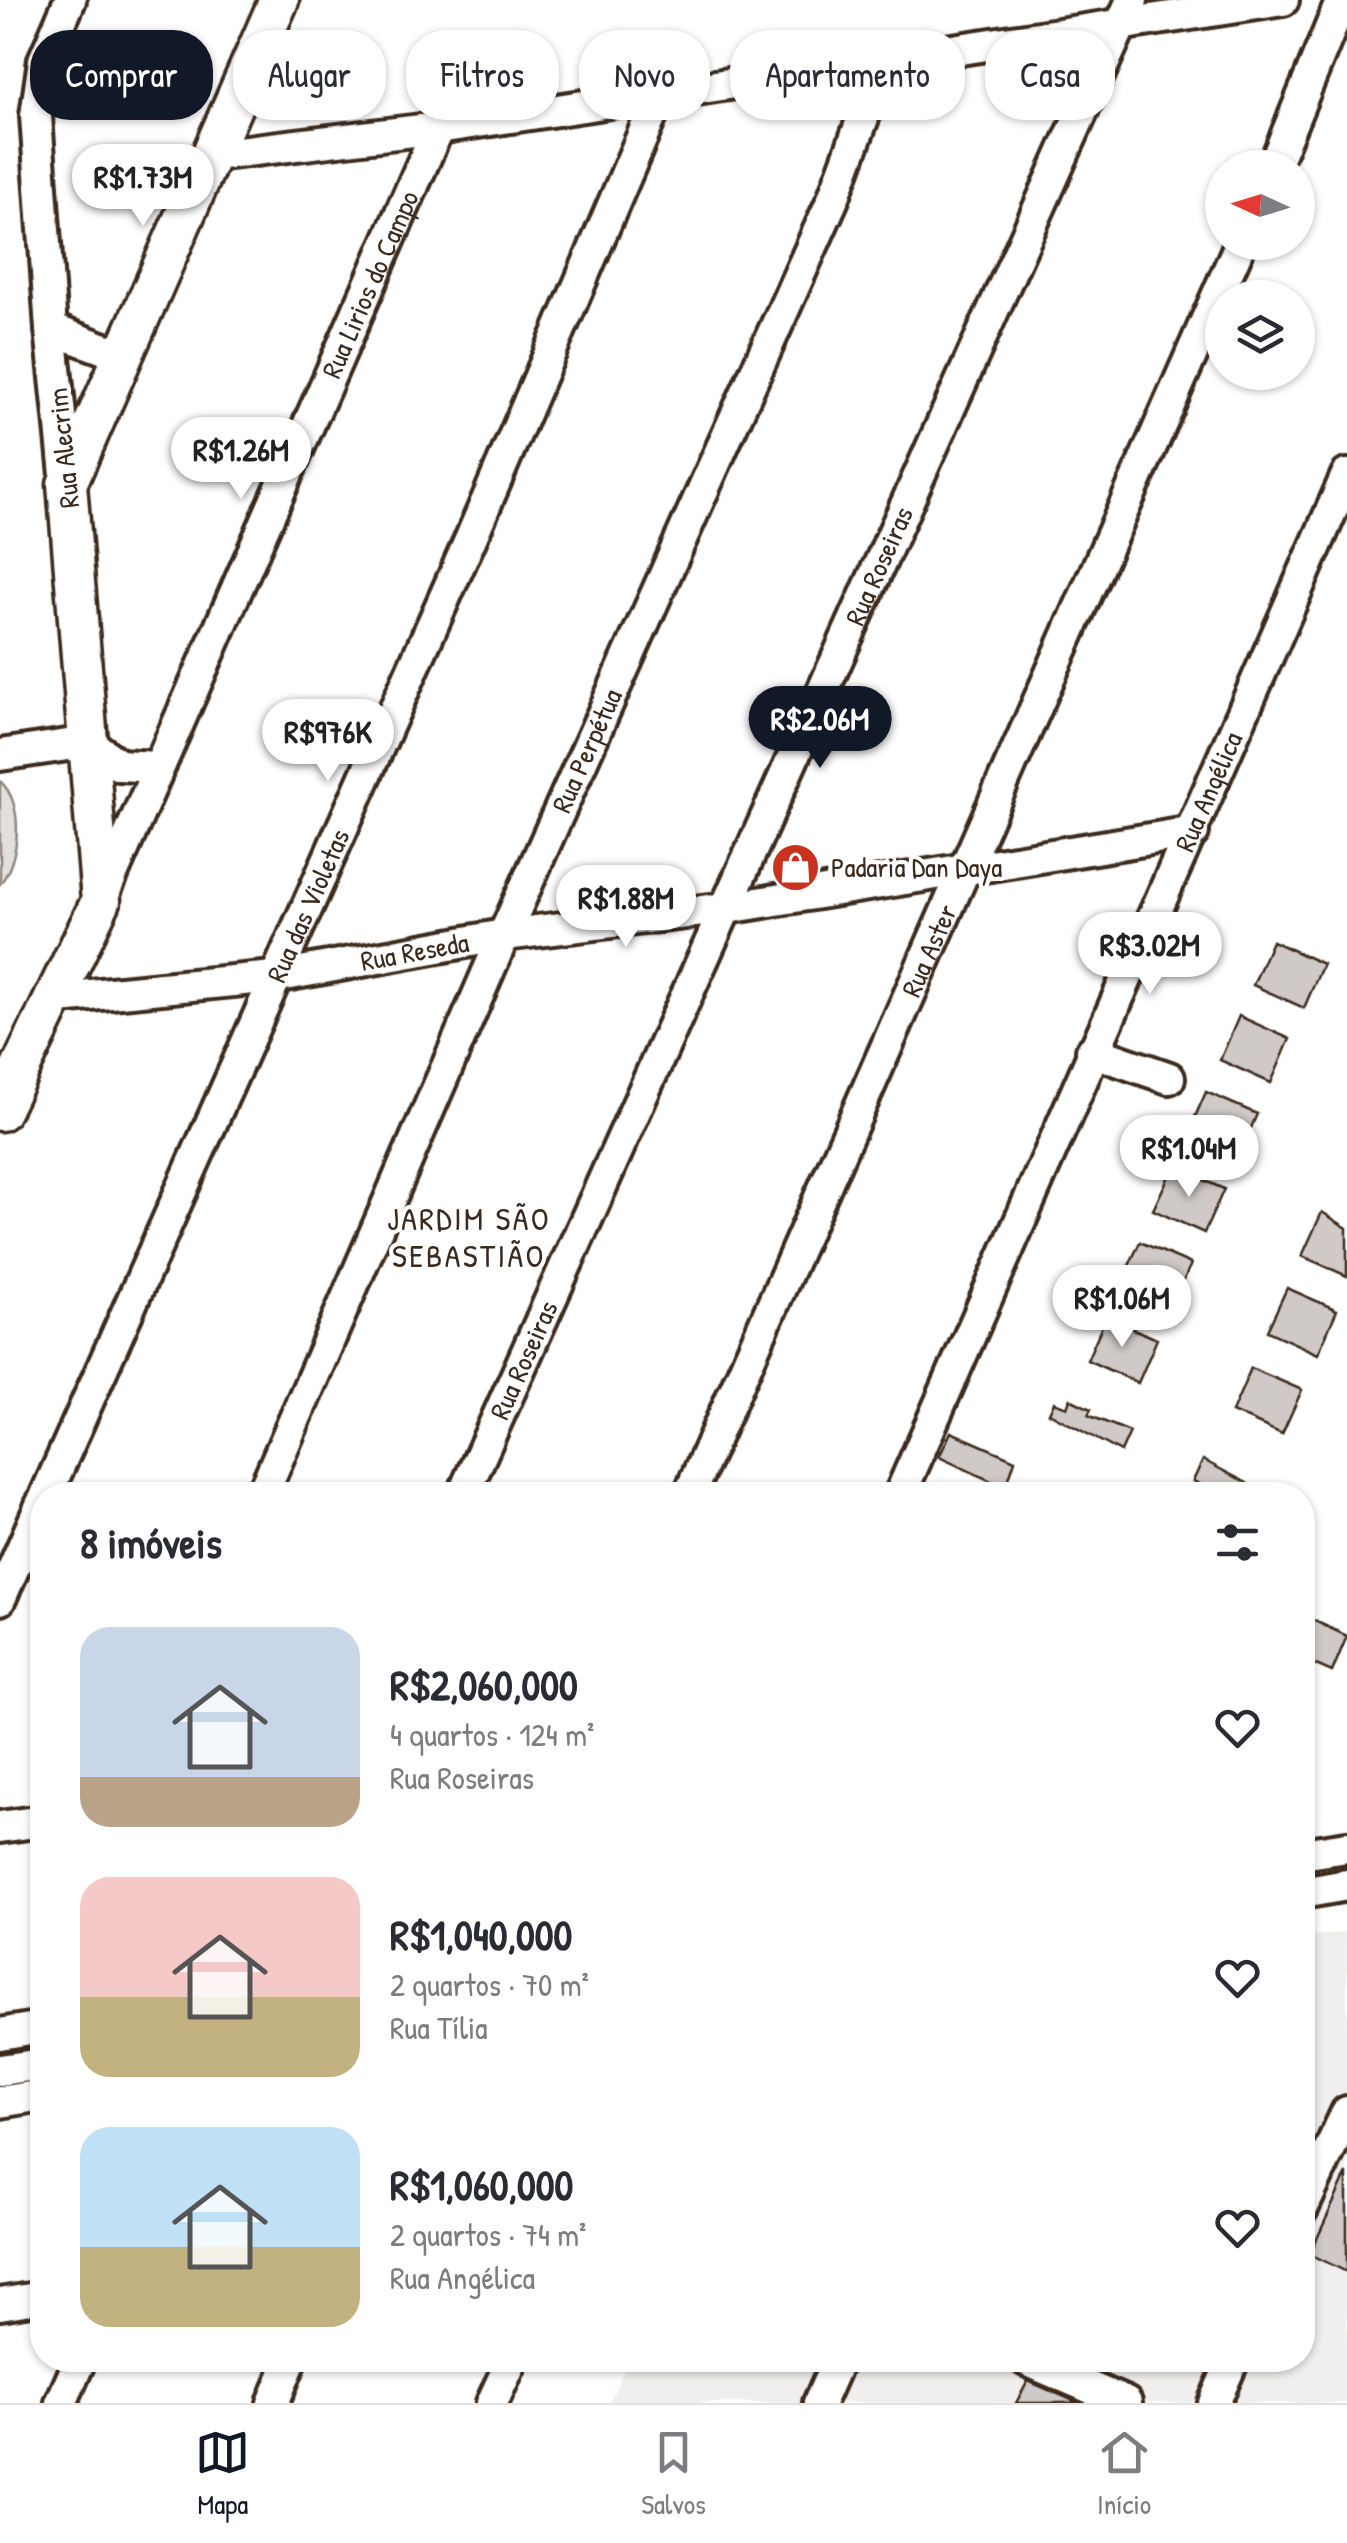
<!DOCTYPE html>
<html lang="pt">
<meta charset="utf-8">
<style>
body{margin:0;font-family:"Patrick Hand",sans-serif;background:#f7f7f7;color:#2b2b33;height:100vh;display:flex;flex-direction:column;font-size:38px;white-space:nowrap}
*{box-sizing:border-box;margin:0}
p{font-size:32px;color:#7c7c81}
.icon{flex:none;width:55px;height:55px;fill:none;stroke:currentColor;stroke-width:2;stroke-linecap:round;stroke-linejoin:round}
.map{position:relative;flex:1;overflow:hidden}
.drawer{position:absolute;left:30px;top:1482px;width:1285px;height:890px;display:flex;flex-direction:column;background:#fff;border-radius:40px;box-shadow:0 2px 8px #0004}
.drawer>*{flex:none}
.banner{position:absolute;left:30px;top:30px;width:1288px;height:90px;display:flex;gap:20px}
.needle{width:65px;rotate:274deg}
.tools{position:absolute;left:1205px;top:150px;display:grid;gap:20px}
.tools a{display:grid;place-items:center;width:110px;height:110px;border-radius:50%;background:#fff;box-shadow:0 2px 8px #0004;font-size:50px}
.price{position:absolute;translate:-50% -85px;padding:0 22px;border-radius:35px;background:#fff;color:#222;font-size:32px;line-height:65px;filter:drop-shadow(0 2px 5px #0008)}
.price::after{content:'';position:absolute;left:50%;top:60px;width:30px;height:22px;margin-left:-15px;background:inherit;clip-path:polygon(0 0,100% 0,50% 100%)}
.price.current{background:#111827;color:#fff}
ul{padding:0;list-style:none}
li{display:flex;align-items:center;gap:30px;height:250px;padding:0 50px}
li span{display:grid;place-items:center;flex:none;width:280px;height:200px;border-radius:30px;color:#555}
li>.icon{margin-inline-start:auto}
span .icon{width:120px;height:120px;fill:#fffc;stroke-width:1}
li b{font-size:42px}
h2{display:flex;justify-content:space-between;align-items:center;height:120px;padding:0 50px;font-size:42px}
.pill{padding:0 35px;border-radius:40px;background:#fff;box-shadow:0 2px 8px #0004;font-size:35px;line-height:90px}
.pill.current{background:#111827;color:#fff}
.tabs{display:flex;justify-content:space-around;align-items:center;height:140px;border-top:2px solid #e1e1e2;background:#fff;font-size:28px;color:#7c7c81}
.tabs a{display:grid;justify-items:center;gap:5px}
.tabs .current{color:#111827}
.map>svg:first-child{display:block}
.built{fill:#f1efee}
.green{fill:#e2e0de;stroke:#8e857e;stroke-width:2.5}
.building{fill:#cfcac7;stroke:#3b2a1e;stroke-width:2.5}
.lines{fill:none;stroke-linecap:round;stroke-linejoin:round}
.minor-casing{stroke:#3b2a1e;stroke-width:38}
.major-casing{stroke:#3b2a1e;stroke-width:45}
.minor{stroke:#fff;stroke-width:30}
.major{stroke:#fff;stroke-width:38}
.labels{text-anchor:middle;stroke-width:8;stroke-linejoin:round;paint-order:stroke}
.street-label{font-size:28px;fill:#3b2a1e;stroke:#fff}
.poi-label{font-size:28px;fill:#3b2a1e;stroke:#fff;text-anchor:start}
.quarter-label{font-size:32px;letter-spacing:2.5px;fill:#3b2a1e;stroke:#fff}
</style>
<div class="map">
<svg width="1347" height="2403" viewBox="0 0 1347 2403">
<rect width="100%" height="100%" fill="#fff"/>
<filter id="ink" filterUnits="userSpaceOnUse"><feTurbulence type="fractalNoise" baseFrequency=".01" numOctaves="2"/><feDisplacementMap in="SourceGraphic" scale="20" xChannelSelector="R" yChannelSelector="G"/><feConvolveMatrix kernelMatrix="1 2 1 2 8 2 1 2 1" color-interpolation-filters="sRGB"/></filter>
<g filter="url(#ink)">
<path class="built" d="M1347,1932V2403H609L629,2360H1302L1303,1937Z"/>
<path class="green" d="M0,781C25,803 20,860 0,884Z"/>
<path class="building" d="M485,34L490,64L504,69L508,98L439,109L428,40Z
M1272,941L1323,964L1304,1008L1253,985Z
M1239,1016L1290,1039L1271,1083L1220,1060Z
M1206,1092L1257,1114L1238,1158L1187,1135Z
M1173,1167L1224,1189L1204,1233L1153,1210Z
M1322,1212L1347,1228V1276L1302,1256Z
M1140,1242L1191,1264L1171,1308L1120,1285Z
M1287,1288L1337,1310L1318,1354L1267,1331Z
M1106,1317L1157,1339L1138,1383L1087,1360Z
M1251,1368L1302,1390L1282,1434L1232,1412Z
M1070,1399L1091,1409L1088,1415L1130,1432L1121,1452L1049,1413L1054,1402L1067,1407Z
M951,1432L1015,1460L1006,1488L939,1457Z
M1203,1460L1247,1483L1242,1495H1222L1193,1481Z
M1302,1615L1347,1636L1332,1672L1302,1659Z
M1347,2173V2272L1310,2254Z
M1028,2381L1079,2403H1016Z"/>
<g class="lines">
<defs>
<g id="minor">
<path d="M213,155L438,128L1283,0"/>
<path d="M1273,168L1342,0"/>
<path d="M51,329L110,351L129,343"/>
<path d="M67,484L51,329L36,116L44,60L70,0"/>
<path d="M0,755L88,742L119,765L157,767"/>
<path id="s1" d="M101,900L438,128"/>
<path id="s2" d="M50,999L274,977L504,935L727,908L1193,832"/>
<path d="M1092,1051L1169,1078"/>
<path id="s3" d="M46,1495L471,538L660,95"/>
<path id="s4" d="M262,1495L504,935L833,199L884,61"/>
<path id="s5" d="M463,1495L1132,0"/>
<path id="s6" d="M689,1495L1241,242"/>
<path id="s7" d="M900,1495L1347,475"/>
<path d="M0,1599L42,1503"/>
<path d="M0,1827L42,1821"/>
<path d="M1302,1854L1347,1847"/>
<path d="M1302,1893L1347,1885"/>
<path d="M0,2034L42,2027"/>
<path d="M0,2070L42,2064"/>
<path d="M0,2102L42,2095"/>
<path d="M1302,2209L1347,2112"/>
<path d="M0,2304L42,2297"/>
<path d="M1026,2360L1126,2403"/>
<path d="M61,2403L80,2360"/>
<path d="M273,2403L291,2360"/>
<path d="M492,2403L512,2360"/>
<path d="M819,2403L838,2360"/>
<path d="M1214,2403L1233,2360"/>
</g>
<path id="major" d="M0,1111L101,901L67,484L279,0"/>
</defs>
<use href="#minor" class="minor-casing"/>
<use href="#major" class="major-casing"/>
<use href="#minor" class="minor"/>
<use href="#major" class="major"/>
</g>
</g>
<defs>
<symbol id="shop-disc" viewBox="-11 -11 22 22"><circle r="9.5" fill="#c8321e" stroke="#fff"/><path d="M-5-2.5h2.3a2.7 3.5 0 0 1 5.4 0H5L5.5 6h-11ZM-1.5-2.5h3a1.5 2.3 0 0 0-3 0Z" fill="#fff"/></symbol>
</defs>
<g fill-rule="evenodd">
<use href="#shop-disc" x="768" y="840" width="55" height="55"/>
</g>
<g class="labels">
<g class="street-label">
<text dy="10" stroke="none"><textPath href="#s1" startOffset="672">Rua Lirios do Campo</textPath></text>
<text transform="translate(63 448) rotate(-96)" y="10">Rua Alecrim</text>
<text dy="10" stroke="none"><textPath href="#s5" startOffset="1018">Rua Roseiras</textPath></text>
<text dy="10" stroke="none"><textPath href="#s4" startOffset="812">Rua Perpétua</textPath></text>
<text dy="10" stroke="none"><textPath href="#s7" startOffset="768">Rua Angélica</textPath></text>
<text dy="10" stroke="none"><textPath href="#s3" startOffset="645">Rua das Violetas</textPath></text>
<text dy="10" stroke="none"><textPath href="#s2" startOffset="368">Rua Reseda</textPath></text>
<text dy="10" stroke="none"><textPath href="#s6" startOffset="595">Rua Aster</textPath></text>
<text dy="10" stroke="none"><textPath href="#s5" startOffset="148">Rua Roseiras</textPath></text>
</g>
<g class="poi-label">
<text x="831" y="877">Padaria Dan Daya</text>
</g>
<g class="quarter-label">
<text x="469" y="1230">JARDIM SÃO<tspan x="469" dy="37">SEBASTIÃO</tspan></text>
</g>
</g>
</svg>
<div class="tools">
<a><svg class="needle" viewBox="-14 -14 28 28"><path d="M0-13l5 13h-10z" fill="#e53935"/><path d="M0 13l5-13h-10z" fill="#7c7c81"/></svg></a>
<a><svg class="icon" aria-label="layers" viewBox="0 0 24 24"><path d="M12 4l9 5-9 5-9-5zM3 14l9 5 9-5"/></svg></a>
</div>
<b class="price" style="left:143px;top:229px">R$1.73M</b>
<b class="price" style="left:241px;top:502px">R$1.26M</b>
<b class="price current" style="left:820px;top:771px">R$2.06M</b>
<b class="price" style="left:328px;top:784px">R$976K</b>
<b class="price" style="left:626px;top:950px">R$1.88M</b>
<b class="price" style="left:1150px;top:997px">R$3.02M</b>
<b class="price" style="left:1189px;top:1200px">R$1.04M</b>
<b class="price" style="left:1122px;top:1350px">R$1.06M</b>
<div class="banner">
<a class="pill current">Comprar</a>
<a class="pill">Alugar</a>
<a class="pill">Filtros</a>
<a class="pill">Novo</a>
<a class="pill">Apartamento</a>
<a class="pill">Casa</a>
</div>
<section class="drawer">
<h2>8 imóveis<svg class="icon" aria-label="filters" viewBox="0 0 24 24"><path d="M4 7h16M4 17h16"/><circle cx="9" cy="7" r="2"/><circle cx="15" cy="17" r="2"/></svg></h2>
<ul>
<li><span style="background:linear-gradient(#c9d6e8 75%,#b9a48a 0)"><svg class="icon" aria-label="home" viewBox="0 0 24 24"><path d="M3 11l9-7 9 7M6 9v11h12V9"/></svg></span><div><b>R$2,060,000</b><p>4 quartos · 124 m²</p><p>Rua Roseiras</p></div><svg class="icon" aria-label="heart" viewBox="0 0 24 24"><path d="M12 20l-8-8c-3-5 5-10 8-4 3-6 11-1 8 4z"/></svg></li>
<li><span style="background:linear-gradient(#f6c9c9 60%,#c2b280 0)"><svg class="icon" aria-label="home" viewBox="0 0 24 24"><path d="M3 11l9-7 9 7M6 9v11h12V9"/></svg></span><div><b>R$1,040,000</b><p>2 quartos · 70 m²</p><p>Rua Tília</p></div><svg class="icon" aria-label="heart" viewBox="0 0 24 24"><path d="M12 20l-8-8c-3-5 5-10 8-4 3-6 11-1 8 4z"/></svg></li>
<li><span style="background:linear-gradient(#bfe0f5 60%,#c2b280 0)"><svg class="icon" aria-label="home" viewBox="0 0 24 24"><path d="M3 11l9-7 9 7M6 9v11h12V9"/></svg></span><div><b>R$1,060,000</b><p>2 quartos · 74 m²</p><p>Rua Angélica</p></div><svg class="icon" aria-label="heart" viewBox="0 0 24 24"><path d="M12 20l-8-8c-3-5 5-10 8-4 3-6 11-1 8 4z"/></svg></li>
</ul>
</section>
</div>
<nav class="tabs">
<a class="current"><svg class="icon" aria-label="map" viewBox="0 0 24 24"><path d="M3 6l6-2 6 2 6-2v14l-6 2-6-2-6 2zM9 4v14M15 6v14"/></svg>Mapa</a>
<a><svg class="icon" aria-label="saved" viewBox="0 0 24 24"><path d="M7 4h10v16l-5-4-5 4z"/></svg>Salvos</a>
<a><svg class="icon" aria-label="home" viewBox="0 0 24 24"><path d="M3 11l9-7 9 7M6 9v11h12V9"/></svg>Início</a>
</nav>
